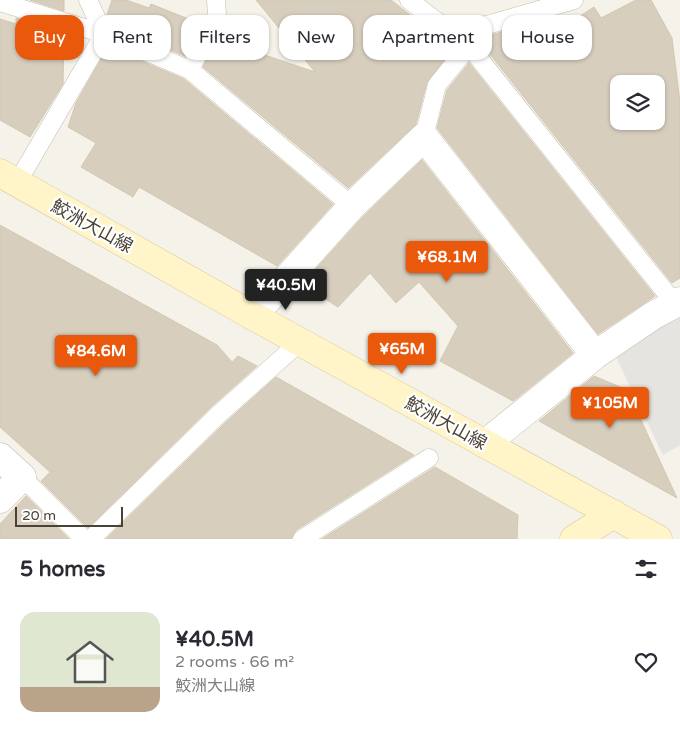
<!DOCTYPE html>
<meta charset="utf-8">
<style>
body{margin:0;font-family:"Varela Round","Noto Sans JP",sans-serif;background:#f7f7f7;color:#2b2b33;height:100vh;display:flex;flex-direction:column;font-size:19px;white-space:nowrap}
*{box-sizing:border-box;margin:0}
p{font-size:16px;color:#7c7c81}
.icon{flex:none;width:28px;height:28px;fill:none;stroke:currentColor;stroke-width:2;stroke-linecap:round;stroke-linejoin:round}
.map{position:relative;height:539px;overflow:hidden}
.side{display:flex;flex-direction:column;background:#fff;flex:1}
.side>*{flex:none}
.guide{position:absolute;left:15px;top:15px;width:650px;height:45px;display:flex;gap:10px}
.controls{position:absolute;left:610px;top:75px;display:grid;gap:10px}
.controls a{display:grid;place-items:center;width:55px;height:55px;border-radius:10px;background:#fff;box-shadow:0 1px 4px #0004;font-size:25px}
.scale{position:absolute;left:15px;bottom:12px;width:108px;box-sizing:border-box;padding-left:5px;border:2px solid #494337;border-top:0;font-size:14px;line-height:18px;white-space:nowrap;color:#494337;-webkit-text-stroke:4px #fff;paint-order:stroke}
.price{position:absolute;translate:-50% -42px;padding:0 11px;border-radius:5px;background:#ea580c;color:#fff;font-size:16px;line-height:32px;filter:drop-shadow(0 1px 2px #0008)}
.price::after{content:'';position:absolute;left:50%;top:30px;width:15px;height:11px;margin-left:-8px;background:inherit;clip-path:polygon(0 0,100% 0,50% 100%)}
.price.active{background:#222;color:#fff}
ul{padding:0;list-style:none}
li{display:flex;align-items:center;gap:15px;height:125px;padding:0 20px}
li+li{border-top:1px solid #e1e1e2}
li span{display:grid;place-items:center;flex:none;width:140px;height:100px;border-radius:15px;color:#555}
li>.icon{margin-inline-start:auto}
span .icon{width:60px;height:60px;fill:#fffc;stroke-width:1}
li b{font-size:21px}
h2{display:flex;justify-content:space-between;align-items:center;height:60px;padding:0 20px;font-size:21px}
.tag{padding:0 18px;border-radius:15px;background:#fff;box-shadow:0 1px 4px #0004;font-size:18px;line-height:45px}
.tag.active{background:#ea580c;color:#fff}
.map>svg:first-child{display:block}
.parking{fill:#e6e4e1}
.building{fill:#d7cebe;stroke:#d2c7b1;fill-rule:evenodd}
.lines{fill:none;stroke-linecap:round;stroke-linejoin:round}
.lane-casing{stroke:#c3bdae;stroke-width:19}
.street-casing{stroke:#c3bdae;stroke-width:29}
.secondary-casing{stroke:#d5c898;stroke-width:29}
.lane{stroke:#fff;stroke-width:18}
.street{stroke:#fff;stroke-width:28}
.secondary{stroke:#fff5c9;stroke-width:28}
.labels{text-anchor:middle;stroke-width:4.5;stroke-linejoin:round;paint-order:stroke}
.street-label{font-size:18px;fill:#494337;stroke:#fff}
</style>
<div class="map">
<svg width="680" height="539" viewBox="0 0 680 539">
<rect width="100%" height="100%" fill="#f5f2e9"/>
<path class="parking" d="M680,311V445L663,455L614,353Z"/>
<path class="building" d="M30,0H64V11Z
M112,0H126L149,8L151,4L201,24L185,56L112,26L107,15Z
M256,0H391L453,49L427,82L416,124L348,188L203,67L217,39L315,72Z
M636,0H651L672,38L680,102V278L672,283L481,43L491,35L524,25L539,43L594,7L601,18ZM619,84H656V121H619Z
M16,18L64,33L63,84L30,137L0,120V19L16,24Z
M108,47L184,79L333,204L277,266L139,187L133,197L81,167L96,143L68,127L76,103Z
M469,63L655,296L598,334L437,128L447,90Z
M422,160L573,353L513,401L440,361L458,326L419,282L396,303L370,273L338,307L307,287L309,285L304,282L363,217Z
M0,225L217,345L232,362L238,356L257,366L212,406L88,528L41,481L50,472L0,427Z
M594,376L627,390L677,498L539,421Z
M276,377L414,455L296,530L291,539H106L226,422Z
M435,467L518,515L517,539H322Z
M26,496L69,539H0V524Z"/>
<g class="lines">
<defs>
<path id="lane" d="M409,0L469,46L675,304
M0,2L104,34L190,70L352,206
M455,34L574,0
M190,70L217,15L216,0
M424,137L437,85L469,46
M17,183L104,34L88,0
M22,477L84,539
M91,539L219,414L300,342
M302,539L429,458"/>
<path id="street" d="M253,316L352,206L424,137L595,355
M485,444L595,355L654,315L680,301
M0,457L22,477L0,499"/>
<path id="secondary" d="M0,173L253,316L658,539
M574,539L614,514"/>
</defs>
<use href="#lane" class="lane-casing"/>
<use href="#street" class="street-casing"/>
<use href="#secondary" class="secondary-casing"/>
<use href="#lane" class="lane"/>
<use href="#street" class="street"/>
<use href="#secondary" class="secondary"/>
</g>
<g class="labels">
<g class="street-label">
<text transform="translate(92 226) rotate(29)" y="6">鮫洲大山線</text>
<text transform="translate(446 423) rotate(29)" y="6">鮫洲大山線</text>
</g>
</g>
</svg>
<div class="controls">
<a><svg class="icon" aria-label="layers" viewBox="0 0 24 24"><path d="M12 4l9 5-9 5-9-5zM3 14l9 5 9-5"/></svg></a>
</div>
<div class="scale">20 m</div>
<b class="price" style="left:447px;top:283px">¥68.1M</b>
<b class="price active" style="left:286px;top:311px">¥40.5M</b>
<b class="price" style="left:402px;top:375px">¥65M</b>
<b class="price" style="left:96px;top:377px">¥84.6M</b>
<b class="price" style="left:610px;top:429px">¥105M</b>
<div class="guide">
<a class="tag active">Buy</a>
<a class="tag">Rent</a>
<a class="tag">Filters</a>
<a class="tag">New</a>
<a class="tag">Apartment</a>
<a class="tag">House</a>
</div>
</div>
<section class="side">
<h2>5 homes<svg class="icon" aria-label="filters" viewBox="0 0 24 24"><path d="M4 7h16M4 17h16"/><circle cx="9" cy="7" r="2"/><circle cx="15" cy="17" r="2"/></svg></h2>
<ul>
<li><span style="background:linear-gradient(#dfe7d0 75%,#b9a48a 0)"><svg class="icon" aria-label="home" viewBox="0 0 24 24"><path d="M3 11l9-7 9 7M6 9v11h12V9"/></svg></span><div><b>¥40.5M</b><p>2 rooms · 66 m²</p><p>鮫洲大山線</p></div><svg class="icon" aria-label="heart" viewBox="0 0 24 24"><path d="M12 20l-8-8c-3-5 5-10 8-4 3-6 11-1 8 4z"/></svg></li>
</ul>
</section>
